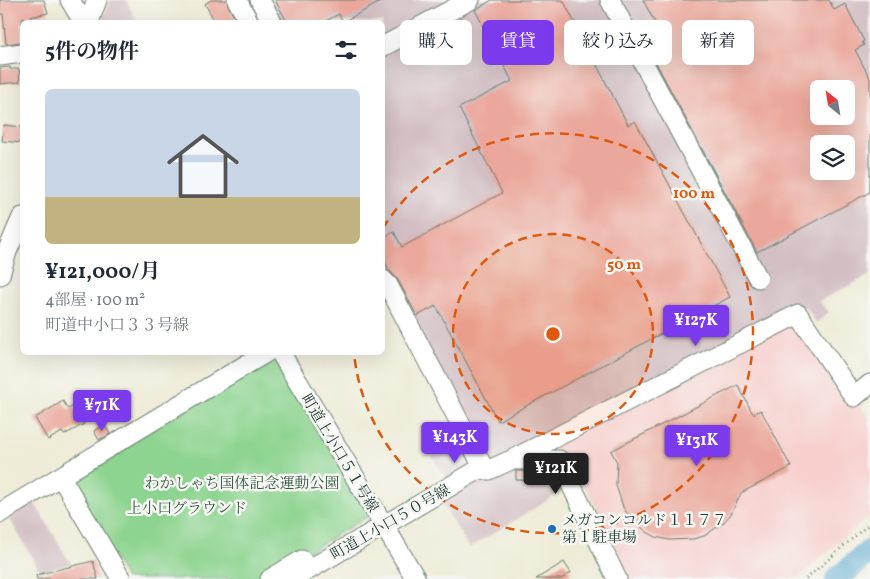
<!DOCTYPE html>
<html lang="ja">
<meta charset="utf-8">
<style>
body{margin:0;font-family:Vollkorn,"Noto Serif JP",serif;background:#f6f6f7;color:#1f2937;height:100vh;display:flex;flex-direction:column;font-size:19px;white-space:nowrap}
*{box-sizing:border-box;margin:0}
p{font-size:16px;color:#747a83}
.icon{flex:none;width:28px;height:28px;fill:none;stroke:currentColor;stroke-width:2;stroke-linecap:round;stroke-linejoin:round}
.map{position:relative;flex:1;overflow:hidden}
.drawer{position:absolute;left:20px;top:20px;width:365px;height:335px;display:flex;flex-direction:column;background:#fff;border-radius:8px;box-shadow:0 5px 20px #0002}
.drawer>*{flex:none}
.banner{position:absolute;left:400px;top:20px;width:395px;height:45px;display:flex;gap:10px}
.needle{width:32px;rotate:330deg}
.fabs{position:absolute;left:810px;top:80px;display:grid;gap:10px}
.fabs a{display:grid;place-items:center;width:45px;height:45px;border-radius:8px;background:#fff;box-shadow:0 5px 20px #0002;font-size:25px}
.price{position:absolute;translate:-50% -42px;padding:0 11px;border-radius:5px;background:#7c3aed;color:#fff;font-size:16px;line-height:32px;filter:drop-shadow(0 1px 2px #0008)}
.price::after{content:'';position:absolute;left:50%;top:30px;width:15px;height:11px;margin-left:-8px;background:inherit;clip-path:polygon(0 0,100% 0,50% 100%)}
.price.selected{background:#222;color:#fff}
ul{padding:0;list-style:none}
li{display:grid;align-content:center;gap:10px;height:265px;padding:0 25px}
li span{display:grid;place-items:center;height:155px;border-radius:8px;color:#555}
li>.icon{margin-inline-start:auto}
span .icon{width:90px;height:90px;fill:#fffc;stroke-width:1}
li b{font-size:21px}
h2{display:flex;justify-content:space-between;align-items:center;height:60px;padding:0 25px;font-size:21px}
.chip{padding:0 18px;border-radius:8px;background:#fff;box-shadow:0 5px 20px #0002;font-size:18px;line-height:45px}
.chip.selected{background:#7c3aed;color:#fff}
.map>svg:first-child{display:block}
.built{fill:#f7d0cd}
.industrial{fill:#d2bec3;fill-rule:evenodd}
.green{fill:#8cd48f;stroke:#568862}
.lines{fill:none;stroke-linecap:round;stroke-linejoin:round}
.river{stroke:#53a4cd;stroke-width:24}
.building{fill:#eba79b;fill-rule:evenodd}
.minor-casing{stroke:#677a6d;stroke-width:21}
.path{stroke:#677a6d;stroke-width:2.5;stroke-dasharray:1 4;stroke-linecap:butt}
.minor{stroke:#fff;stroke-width:19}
.ring{fill:none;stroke:#de580e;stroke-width:2.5;stroke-dasharray:9 6}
.poi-dot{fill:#1f6fb2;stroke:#f6f6f2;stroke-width:2}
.labels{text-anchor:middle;stroke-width:5;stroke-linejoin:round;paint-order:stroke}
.street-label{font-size:15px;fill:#1f3d34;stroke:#f6f6f2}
.park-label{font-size:15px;fill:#355b46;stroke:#f6f6f2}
.poi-label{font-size:15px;fill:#1f3d34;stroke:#f6f6f2;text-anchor:start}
.centre{fill:#de580e;stroke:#f6f6f2;stroke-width:2.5}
.ring-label{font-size:15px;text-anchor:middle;font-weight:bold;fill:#de580e;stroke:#f6f6f2;stroke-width:5;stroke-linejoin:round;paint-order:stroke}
</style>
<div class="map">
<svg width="870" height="579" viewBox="0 0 870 579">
<rect width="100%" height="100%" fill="#f6f6f2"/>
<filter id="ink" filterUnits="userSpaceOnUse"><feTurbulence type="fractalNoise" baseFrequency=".02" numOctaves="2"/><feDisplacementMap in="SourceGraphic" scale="10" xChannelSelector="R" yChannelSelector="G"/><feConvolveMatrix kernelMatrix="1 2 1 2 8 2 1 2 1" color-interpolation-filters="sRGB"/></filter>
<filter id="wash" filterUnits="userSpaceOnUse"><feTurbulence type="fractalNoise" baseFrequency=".0096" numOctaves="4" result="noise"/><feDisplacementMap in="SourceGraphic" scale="20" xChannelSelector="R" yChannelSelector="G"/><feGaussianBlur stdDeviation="1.12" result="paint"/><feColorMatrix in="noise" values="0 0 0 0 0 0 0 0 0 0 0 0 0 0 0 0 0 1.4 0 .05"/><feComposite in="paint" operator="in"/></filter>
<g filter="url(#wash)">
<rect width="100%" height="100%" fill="#eeebd6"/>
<path class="built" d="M796,316L870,420V515L796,579H631L571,457H556L555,439Z"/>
<path class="industrial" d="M110,0H126L137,22H102Z
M242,0H870V275L819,301L829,312L816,323L806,307L489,466L383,265L382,22H254ZM819,89H846V116H819ZM819,144H846V171H819Z
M462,436L478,466L448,481L431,455Z
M516,463L558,464L569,487L469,548L439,498Z
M34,502L71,564L40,571L9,518Z"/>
<path class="green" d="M271,356L276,357L370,515L263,579H126L70,478Z"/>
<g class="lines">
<path class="river" d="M837,579L870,551"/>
</g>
<g id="blocks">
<path class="building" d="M0,0H44L48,13L22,19V42L6,44L3,14H0Z
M211,0H226L236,22H215L205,4Z
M275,0H384L343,22L339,14L324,22H287Z
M492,0H563L628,125L635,121L730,297L498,421L436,306L417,316L398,280L390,271L382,257V238L394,232L402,247L502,193L459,108L512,81L475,10Z
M643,0H829L834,10L845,4L864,41L862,42L864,45L855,50L870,78V192L757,252L647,46L663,38ZM819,89H846V116H819ZM819,144H846V171H819Z
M10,67V69H19L20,82L0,84V68Z
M4,125L22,127V143L2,141Z
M738,385L753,414L761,410L791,467L741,493L731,514L723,523L704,536L693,539L669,540L656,537L647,532L629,517L623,507L616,485L617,462L611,451Z
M63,401L68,409L73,406L84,424L64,435L62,432L48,440L35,418Z
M104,424L110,434L99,440L94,431Z
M516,471H552L556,480V484H540V481L516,480Z
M93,561L98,579H37L36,575Z
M564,562L571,573L561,579H536Z"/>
</g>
</g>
<g filter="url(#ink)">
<use href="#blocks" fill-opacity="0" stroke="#677a6d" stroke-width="1"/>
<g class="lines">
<defs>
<path id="minor" d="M70,0L83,22
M237,0L249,22
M260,0L272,22
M610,0L758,278
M89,22L97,0
M382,47L470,0
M0,56L22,53
M0,275L7,252L22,217
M280,352L416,579
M511,460L798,314L854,397L870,384
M483,467L486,470H489L511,460H559L617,579
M61,477L121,579
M0,513L267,352
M270,579L302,560
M293,579L483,467L388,285L382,279"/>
</defs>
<use href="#minor" class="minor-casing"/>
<path class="path" d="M806,579L870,523"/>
<use href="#minor" class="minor"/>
</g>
</g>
<circle cx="553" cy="334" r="100" fill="#de580e" fill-opacity=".12"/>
<g class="ring">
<circle cx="553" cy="334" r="100"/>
<path d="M383 228A200 200 0 1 1 354 353"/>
</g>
<circle class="poi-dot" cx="552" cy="529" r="5"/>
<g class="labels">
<g class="street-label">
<text transform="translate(340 453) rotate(59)" y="5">町道上小口５１号線</text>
<text transform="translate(390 522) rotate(-30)" y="5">町道上小口５０号線</text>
</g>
<g class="park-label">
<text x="242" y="488">わかしゃち国体記念運動公園</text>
<text x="187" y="513">上小口グラウンド</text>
</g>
<g class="poi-label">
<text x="562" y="525">メガコンコルド１１７７<tspan x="562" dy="17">第１駐車場</tspan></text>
</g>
</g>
<circle cx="553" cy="334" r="8" class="centre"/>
<g class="ring-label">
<text x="694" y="198">100 m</text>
<text x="624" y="269">50 m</text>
</g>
</svg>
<div class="fabs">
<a><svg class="needle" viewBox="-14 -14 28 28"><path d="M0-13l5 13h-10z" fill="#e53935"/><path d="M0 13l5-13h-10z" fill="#747a83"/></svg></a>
<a><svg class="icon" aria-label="layers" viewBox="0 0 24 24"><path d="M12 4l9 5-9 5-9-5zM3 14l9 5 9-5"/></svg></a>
</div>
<b class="price" style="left:696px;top:347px">¥127K</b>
<b class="price" style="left:102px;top:432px">¥71K</b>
<b class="price" style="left:455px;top:464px">¥143K</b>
<b class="price" style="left:697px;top:467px">¥131K</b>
<b class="price selected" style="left:556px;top:495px">¥121K</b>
<div class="banner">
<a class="chip">購入</a>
<a class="chip selected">賃貸</a>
<a class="chip">絞り込み</a>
<a class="chip">新着</a>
</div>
<section class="drawer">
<h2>5件の物件<svg class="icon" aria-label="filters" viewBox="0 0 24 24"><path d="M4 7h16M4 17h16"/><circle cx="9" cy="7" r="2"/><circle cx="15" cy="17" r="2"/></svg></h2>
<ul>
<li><span style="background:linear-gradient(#c9d6e8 70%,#c2b280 0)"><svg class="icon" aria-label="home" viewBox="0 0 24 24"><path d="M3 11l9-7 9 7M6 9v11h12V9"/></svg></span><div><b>¥121,000/月</b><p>4部屋 · 100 m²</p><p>町道中小口３３号線</p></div></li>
</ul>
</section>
</div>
